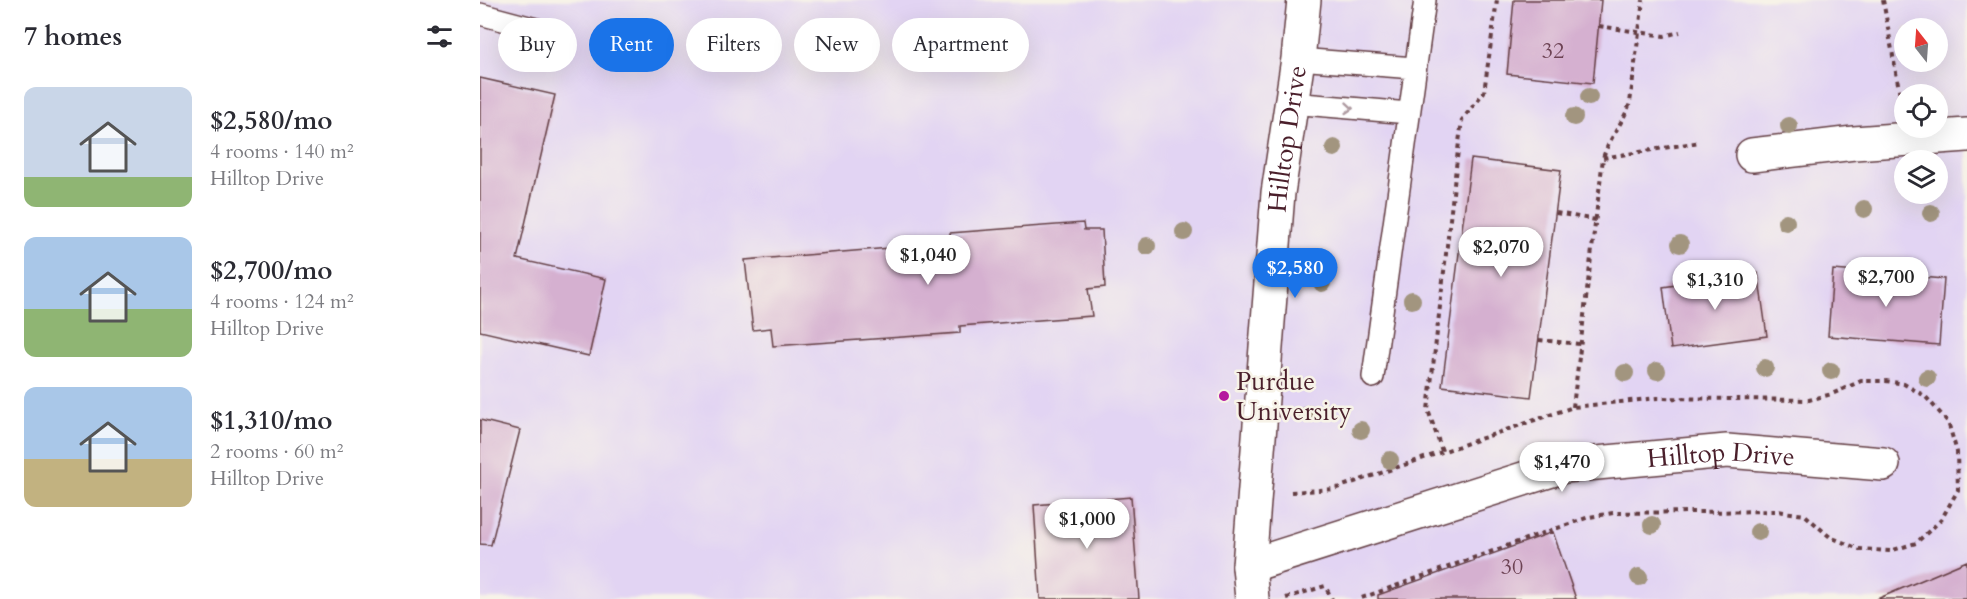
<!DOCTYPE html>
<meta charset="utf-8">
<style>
body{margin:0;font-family:Cardo,serif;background:#f7f7f7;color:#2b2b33;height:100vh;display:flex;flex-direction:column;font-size:22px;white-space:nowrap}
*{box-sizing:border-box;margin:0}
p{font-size:20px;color:#7c7c81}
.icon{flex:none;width:33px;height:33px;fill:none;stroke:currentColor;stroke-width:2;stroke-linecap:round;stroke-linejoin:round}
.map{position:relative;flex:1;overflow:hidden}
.details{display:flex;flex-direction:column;background:#fff;width:480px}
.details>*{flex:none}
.top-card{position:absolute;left:18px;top:18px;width:570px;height:54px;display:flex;gap:12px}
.needle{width:39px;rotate:343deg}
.buttons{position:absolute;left:1414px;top:18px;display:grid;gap:12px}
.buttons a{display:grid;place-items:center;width:54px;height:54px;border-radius:50%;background:#fff;box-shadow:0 6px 24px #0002;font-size:30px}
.price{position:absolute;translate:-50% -51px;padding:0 14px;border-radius:21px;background:#fff;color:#222;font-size:20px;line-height:39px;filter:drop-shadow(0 2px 3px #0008)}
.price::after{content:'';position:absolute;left:50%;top:36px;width:18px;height:14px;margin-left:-9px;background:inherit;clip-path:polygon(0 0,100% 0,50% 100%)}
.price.active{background:#1a73e8;color:#fff}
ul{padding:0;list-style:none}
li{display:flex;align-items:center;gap:18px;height:150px;padding:0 24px}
li span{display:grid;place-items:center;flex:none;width:168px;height:120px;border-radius:12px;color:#555}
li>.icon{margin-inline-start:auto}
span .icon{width:72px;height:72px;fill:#fffc;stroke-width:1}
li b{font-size:26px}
h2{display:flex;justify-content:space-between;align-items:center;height:72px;padding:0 24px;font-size:26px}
.tag{padding:0 21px;border-radius:27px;background:#fff;box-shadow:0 6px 24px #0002;font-size:21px;line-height:54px}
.tag.active{background:#1a73e8;color:#fff}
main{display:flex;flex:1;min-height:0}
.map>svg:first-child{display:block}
.built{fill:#e2d4f3;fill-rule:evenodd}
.building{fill:#d5b0d0}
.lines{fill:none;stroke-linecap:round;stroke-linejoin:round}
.lane-casing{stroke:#633d43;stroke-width:24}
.street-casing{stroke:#633d43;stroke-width:36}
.path{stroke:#633d43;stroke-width:4;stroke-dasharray:4.5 4.5;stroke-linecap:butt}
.lane{stroke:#fff;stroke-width:21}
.street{stroke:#fff;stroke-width:33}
.tree{fill:#a2957f}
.oneway{stroke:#ae9aa0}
.poi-dot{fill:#b5179e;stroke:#f7f3e8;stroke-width:2}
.labels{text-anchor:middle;stroke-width:5;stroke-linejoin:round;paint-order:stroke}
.number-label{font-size:22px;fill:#6d4354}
.street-label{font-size:26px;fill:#4a1f2b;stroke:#f7f3e8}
.poi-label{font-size:26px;fill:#4a1f2b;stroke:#f7f3e8;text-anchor:start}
</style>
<main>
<section class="details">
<h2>7 homes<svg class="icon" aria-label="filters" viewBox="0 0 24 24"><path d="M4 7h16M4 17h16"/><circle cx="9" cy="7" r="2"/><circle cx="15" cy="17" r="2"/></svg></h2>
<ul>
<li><span style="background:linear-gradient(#c9d6e8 75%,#8fb573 0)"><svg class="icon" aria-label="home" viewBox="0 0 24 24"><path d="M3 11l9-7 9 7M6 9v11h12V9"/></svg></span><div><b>$2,580/mo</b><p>4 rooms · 140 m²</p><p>Hilltop Drive</p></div></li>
<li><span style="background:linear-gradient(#a9c7e8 60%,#8fb573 0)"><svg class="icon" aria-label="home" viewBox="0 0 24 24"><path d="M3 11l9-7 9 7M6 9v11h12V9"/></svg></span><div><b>$2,700/mo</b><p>4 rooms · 124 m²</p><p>Hilltop Drive</p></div></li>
<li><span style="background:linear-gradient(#a9c7e8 60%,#c2b280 0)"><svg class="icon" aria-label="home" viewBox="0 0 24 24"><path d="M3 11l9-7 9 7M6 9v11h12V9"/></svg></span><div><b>$1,310/mo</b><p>2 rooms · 60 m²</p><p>Hilltop Drive</p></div></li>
</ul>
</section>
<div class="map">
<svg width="1487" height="599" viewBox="0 0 1487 599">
<rect width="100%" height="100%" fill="#f7f3e8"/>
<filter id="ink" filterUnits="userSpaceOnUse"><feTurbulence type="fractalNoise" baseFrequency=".0167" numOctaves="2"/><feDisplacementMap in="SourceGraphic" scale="12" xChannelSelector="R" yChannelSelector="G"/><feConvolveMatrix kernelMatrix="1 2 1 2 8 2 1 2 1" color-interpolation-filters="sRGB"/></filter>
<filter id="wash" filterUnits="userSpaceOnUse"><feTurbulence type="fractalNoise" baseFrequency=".008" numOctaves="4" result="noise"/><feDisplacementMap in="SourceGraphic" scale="24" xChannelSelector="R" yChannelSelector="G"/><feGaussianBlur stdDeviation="1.35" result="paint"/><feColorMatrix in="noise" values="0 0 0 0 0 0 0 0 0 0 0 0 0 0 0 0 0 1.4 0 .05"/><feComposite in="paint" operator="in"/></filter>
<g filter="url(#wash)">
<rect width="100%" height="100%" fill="#eee5c9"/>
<path class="built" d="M0,0H1487V599H0ZM1425,28H1458V62H1425ZM1425,94H1458V128H1425ZM1425,160H1458V194H1425Z"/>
<g id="blocks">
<path class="building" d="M1034,0H1121L1113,83L1027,74Z
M0,78L75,95L37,259L126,279L109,356L0,331Z
M991,159L1081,170L1051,397L962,386Z
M603,223L604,230H622L625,287L608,289L612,316L480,326V333L293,346L291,328L273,330L265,260L470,243V233Z
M1353,270L1464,279L1459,345L1348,336Z
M1278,273L1287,336L1191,349L1183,287Z
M0,420L40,430L11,545L0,544Z
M651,497L659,599H560L554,505Z
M1073,532L1096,599H898V595Z
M1487,561V599H1397Z"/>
</g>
</g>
<g filter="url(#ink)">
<use href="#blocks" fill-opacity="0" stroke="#633d43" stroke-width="1.5"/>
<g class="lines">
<defs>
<path id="lane" d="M0,14L64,31
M818,59L934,68
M811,103L929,113
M893,377L945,0"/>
<g id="street">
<path d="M1272,155L1374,143L1487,135"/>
<path id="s1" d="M769,566L1084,466L1247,451L1403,464"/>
<path id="s2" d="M772,599L769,566L798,193L818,59L824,0"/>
</g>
</defs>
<use href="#lane" class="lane-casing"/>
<use href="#street" class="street-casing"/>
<path class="path" d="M1403,0L1422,106
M1119,26L1184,36L1200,32
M1123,158L1220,142
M1076,213L1116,220
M1059,340L1100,344
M1093,407L1123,158C1129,138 1143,123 1150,103L1163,0
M962,451L948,410L978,150L982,120L1004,92L1017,0
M811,492L854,489L1093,407L1178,398L1329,400L1352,394L1381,381H1406L1424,384L1445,396L1468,422L1477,452L1478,490L1461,520L1436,543L1410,551L1379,549L1350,537L1325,515L1297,511L1133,513L1109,517L1046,539L879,599
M806,598L845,586L852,599"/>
<use href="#lane" class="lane"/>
<use href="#street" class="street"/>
</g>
<g class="tree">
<circle cx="1109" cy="97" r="9"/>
<circle cx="1094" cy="117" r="9"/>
<circle cx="1309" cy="126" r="9"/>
<circle cx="854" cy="148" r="9"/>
<circle cx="1384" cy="209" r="9"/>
<circle cx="1451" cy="213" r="9"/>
<circle cx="1306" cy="222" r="9"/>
<circle cx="704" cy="232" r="9"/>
<circle cx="1200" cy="244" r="9"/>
<circle cx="667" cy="246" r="9"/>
<circle cx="842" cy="283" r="9"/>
<circle cx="932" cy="300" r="9"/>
<circle cx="1285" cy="368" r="9"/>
<circle cx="1177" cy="371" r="9"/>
<circle cx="1351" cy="371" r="9"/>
<circle cx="1145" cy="373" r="9"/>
<circle cx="1447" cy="378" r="9"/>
<circle cx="828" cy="414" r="9"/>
<circle cx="881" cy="430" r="9"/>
<circle cx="910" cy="460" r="9"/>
<circle cx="1172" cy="525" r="9"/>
<circle cx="1278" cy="532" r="9"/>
<circle cx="1159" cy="577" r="9"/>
</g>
<defs><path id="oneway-chevron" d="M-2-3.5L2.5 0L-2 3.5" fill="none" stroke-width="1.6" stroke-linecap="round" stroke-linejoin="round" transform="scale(1.5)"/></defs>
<use class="oneway" href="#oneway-chevron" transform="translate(869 108) rotate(5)"/>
</g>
<circle class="poi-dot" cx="744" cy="396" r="6"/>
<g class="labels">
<g class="number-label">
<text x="1073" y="58">32</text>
<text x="1032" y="574">30</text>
</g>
<g class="street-label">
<text dy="9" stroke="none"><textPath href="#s2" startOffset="462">Hilltop Drive</textPath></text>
<text dy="9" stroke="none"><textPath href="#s1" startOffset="488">Hilltop Drive</textPath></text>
</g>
<g class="poi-label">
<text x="756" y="390">Purdue<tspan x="756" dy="30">University</tspan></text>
</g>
</g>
</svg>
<div class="buttons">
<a><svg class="needle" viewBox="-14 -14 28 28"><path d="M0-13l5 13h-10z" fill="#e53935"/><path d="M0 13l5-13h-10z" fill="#7c7c81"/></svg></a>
<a><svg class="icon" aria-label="locate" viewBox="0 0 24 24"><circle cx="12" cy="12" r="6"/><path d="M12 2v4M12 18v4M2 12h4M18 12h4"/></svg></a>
<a><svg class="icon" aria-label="layers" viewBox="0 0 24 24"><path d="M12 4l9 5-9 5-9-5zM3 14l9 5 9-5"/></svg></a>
</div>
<b class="price" style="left:1021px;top:278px">$2,070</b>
<b class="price" style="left:448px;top:286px">$1,040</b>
<b class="price active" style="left:815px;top:299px">$2,580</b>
<b class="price" style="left:1406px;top:308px">$2,700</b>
<b class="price" style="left:1235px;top:311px">$1,310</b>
<b class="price" style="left:1082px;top:493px">$1,470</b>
<b class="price" style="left:607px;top:550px">$1,000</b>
<div class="top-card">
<a class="tag">Buy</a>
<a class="tag active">Rent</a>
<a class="tag">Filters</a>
<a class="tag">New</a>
<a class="tag">Apartment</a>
</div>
</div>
</main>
